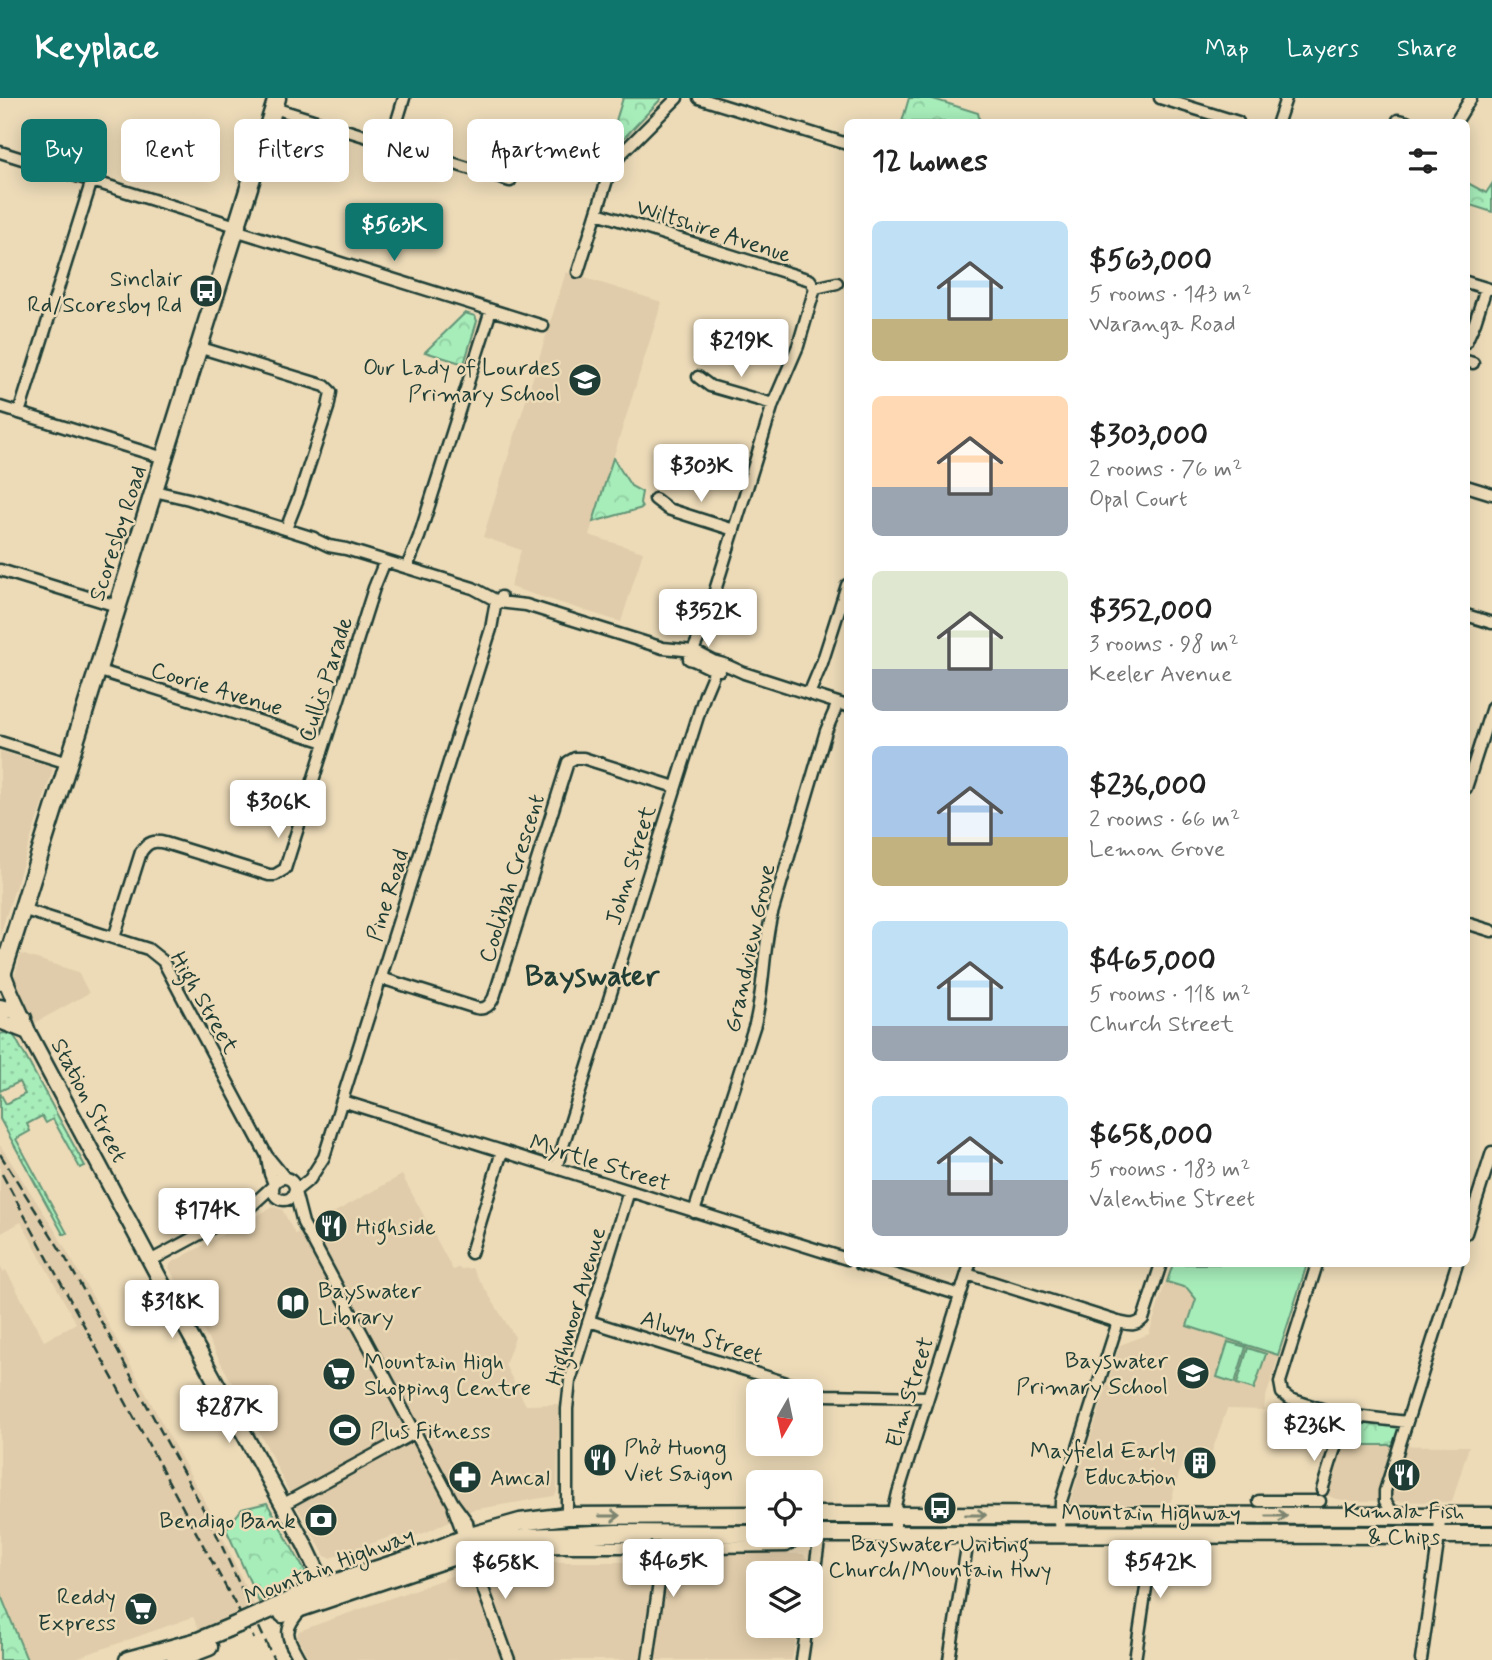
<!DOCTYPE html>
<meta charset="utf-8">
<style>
body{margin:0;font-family:Mynerve,sans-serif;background:#f2f2f2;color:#222;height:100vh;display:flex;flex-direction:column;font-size:26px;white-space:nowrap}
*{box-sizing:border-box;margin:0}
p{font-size:23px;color:#767676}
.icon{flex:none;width:38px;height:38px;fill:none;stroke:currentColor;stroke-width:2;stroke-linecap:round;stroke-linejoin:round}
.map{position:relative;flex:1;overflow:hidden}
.sheet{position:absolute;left:844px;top:21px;width:626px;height:1148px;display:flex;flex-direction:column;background:#fff;border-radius:10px;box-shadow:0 4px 18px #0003}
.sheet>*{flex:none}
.banner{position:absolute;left:21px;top:21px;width:665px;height:63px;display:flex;gap:14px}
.needle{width:46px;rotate:189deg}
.tools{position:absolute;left:746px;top:1281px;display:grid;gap:14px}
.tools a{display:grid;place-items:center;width:77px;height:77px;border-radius:10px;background:#fff;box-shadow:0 4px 18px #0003;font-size:35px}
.price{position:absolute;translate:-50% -60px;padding:0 16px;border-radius:7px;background:#fff;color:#222;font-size:23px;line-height:46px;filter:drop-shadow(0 2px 4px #0008)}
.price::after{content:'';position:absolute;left:50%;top:42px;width:21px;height:16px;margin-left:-10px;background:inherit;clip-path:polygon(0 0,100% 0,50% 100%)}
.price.active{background:#0f766e;color:#fff}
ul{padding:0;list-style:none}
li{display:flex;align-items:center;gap:21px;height:175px;padding:0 28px}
li span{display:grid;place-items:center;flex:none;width:196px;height:140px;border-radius:10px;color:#555}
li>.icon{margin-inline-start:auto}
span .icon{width:84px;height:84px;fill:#fffc;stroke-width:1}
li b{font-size:30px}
h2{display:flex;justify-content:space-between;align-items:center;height:84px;padding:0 28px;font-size:30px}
.tag{padding:0 24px;border-radius:10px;background:#fff;box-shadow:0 4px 18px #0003;font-size:24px;line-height:63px}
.tag.active{background:#0f766e;color:#fff}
header{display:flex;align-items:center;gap:42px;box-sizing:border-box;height:98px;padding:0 35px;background:#0f766e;color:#fff}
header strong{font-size:33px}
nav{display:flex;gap:38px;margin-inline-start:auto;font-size:24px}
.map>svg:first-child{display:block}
.built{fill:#e0ccaa}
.grass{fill:url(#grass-dots);stroke:#639577;stroke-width:2}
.forest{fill:url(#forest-crowns);stroke:#639577;stroke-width:2}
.pitch{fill:#a7edba;stroke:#639577;stroke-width:2}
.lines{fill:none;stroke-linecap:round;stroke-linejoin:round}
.street-casing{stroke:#1f3d34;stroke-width:15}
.secondary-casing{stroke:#1f3d34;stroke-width:19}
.primary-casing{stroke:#1f3d34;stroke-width:21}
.street{stroke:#eddbb8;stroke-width:10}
.secondary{stroke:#eddbb8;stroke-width:14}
.primary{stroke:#eddbb8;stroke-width:16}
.rail{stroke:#1f3d34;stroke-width:2.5;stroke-dasharray:10 5;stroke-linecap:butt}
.primary-bridge-casing{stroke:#1f3d34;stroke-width:21;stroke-linecap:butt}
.primary-bridge{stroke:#eddbb8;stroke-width:16}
.oneway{stroke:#7c846f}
.labels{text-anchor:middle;stroke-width:5;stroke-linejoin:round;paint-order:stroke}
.street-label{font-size:23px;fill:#1f3d34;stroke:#eddbb8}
.poi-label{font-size:23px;fill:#1f3d34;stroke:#eddbb8;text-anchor:end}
.district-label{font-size:30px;font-weight:bold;fill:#1f3d34;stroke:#eddbb8}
</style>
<header>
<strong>Keyplace</strong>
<nav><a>Map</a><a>Layers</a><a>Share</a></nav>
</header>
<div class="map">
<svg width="1492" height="1562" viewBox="0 0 1492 1562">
<defs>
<pattern id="grass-dots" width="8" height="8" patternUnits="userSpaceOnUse" patternTransform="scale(1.75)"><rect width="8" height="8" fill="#a7edba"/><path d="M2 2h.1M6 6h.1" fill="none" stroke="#8fcca0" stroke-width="1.8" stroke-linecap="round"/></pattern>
<pattern id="forest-crowns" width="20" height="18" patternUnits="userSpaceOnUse" patternTransform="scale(1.75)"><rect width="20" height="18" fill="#a7edba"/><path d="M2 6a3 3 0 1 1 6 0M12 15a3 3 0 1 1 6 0" fill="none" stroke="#8fcca0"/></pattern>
</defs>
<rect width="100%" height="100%" fill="#eddbb8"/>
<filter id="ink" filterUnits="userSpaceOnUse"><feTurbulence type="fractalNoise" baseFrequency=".0143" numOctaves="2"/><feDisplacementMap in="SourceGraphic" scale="14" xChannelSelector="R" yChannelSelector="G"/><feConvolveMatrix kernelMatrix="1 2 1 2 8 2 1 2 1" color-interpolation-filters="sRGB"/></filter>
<g filter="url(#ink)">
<path class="built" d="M566,174L662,204L589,437L643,454L621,524L510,489L521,452L483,439Z
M0,653L50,668L53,672L0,837Z
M21,856L78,874L89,895L35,925L13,883Z
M0,1047L56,1134L102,1215L214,1420L254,1507L199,1531L193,1519L71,1562H27L0,1495V1168L3,1174L6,1172L44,1243L76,1225L21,1124L0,1136Z
M402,1077L453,1172L459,1169L461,1171L472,1170L515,1239L505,1267L526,1307L559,1306L557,1394L554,1398L472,1412L427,1434L400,1443L396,1437L330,1460L325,1458L290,1396L266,1347L169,1170L171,1165L273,1109L282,1111L295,1136Z
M1171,1166H1308L1265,1302L1264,1312L1227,1311L1211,1356H1185L1170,1406H1081L1073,1408L1070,1404L1120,1247L1149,1236Z
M1335,1347L1469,1348L1452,1404L1352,1403L1336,1401L1321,1395Z
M683,1456H803L808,1462L806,1475H758V1528H798L792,1562H310L297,1538L299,1533L466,1473L505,1461L530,1459L531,1466L556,1464H676Z"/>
<path class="grass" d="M4,935L13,937L16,941L85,1068L80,1070L53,1021L46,1025L42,1018L27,1026L30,1033L16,1041L67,1135L65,1136H63L0,1021V995L6,1006L25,996L19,984L0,993V936Z"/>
<path class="forest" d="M623,0H661V1L622,42H610Z
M909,0H930L978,15L980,24H902Z
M1466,84L1486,95L1492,86V114L1467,106Z
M465,215L475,218L477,223L464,266L425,254Z
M613,360L631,388L642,394L640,405L642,410L593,424Z
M1345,1317L1407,1324L1400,1347H1335Z
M267,1405L306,1475L271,1498L259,1504L226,1431L242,1411Z
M0,1495L27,1562H0Z"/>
<path class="pitch" d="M1173,1166H1307L1278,1257L1187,1228L1196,1201L1187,1190L1167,1184Z
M1228,1244L1246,1249L1235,1285L1217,1279Z
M1248,1250L1266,1256L1254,1291L1237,1286Z"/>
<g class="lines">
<defs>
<path id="street" d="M699,0L847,46
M1160,0L1238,24
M274,10L510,83
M1398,22L1407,24
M1278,24L1286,0
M1456,24L1471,0
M390,46L404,0
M0,54L236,128
M597,115L810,182L815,190
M235,132L543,228
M578,174L611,69L622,55L677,0
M1466,184L1489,191
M1466,244L1475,224L1486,190
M198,249L325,288L331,294L328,310L299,398L286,431
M1466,263L1473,265
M698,279L710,288L773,306
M0,309L164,360
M19,315L92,82
M1466,388L1492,396
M154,393L189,401L314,440
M655,401L668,411L734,432
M310,439L329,448L346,451L473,490L499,504L526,507L663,550L694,553L713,563L724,566L744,575L847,608
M407,469L419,439L491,212
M0,472L117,508
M1466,517L1492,525
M689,561C700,563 708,572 720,572
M694,562L695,548L704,528L773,306L798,248L815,190L837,185
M97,572L325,644
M809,596L822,565L847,487
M0,644L68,665
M1466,690L1492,609
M22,811L148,851L163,863L267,1058L285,1080
M1466,825L1492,833
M114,840L141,754C148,744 154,742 165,745L269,777H275L285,771L374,490L385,463
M381,880L476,910C486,912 490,907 494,899L568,664L575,660H583L675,689
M342,1003L847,1161
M267,1059L270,1076L274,1086
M556,1070L705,596L713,577L715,564
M273 1091a11 11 0 1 1 22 0a11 11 0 1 1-22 0Z
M295,1093L310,1081L324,1059L491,531L495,508L501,499
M295,1094L303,1125L453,1405L467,1424L470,1442
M694,1114L755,926C764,891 763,854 771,819L826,633L838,605
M1466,1135L1492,1054
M471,1155L502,1053
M150,1163L250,1109L273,1088
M860,1166L960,1197
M1317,1166L1280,1284L1282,1295L1290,1301L1337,1316L1407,1324
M967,1176L1118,1224
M589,1223L825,1297L927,1299
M1322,1392L1345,1317
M1259,1403H1320
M282,1407L416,1334
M454,1411L509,1562
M567,1418V1311L570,1283L629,1093
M1395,1418L1385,1403V1393L1457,1166
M687,1436L701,1449L786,1448L802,1437
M895,1436V1408L898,1395L970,1166
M1060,1436L1061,1403L1118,1224C1128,1226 1135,1229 1143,1221L1161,1166
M519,1441L532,1450L566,1449H638L651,1435
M810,1506L820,1436
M300,1562C287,1539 281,1533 302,1511
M648,1562L666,1435
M802,1562L807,1528
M949,1562L966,1455L968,1436
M1135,1562L1154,1437
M1421,1562L1439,1438L1440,1419"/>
<path id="secondary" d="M3,874C9,895 21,913 28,934L179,1217L305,1447L328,1496
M0,909L14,913L24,920
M0,923L28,934"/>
<path id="primary" d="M0,883L277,0
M810,1417L1492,1418
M810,1436L1492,1437
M267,1513L312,1492L430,1454L470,1438L520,1424L567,1418L758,1417
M283,1516L455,1458L494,1446L528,1439L617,1435L758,1436
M128,1562L198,1543L238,1526
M175,1562L209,1549"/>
</defs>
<use href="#street" class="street-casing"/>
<use href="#secondary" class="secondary-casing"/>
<use href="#primary" class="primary-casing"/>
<use href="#street" class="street"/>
<use href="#secondary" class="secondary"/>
<use href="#primary" class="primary"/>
<path class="rail" d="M0,1056L66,1161L117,1252L215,1433L274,1562
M2,1076L254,1541"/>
<defs>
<path id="primary-bridge" d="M238,1526L267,1513"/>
</defs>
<use href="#primary-bridge" class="primary-bridge-casing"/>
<use href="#primary-bridge" class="primary-bridge"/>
</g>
<defs><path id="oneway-shaft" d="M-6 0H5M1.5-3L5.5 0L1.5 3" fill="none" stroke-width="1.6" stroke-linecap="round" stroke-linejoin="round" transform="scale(1.75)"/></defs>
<g class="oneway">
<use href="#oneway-shaft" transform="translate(976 1417)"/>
<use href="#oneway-shaft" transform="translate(610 1418)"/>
<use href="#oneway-shaft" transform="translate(1277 1418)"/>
</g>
</g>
<defs>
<symbol id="bus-disc" viewBox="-11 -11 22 22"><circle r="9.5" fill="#1f3d34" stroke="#eddbb8"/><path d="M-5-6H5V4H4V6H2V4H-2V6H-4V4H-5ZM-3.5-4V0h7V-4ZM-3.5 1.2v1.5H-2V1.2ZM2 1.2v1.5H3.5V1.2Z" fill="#fff"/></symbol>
<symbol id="school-disc" viewBox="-11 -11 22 22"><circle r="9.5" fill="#1f3d34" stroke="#eddbb8"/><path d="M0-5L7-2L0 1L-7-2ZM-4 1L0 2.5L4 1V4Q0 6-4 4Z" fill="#fff"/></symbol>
<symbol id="restaurant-disc" viewBox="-11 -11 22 22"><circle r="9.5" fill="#1f3d34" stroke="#eddbb8"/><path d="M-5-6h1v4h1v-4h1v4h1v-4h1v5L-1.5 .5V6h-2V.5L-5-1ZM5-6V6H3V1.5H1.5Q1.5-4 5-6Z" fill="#fff"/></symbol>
<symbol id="library-disc" viewBox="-11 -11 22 22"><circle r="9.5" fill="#1f3d34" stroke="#eddbb8"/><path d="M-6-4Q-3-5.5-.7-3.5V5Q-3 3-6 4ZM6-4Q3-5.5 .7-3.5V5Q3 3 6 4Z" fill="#fff"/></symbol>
<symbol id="supermarket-disc" viewBox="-11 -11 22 22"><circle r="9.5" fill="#1f3d34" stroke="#eddbb8"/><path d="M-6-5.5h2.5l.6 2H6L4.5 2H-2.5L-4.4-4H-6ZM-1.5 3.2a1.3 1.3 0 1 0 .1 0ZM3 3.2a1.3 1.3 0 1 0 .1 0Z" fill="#fff"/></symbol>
<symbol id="stadium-disc" viewBox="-11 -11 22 22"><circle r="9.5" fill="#1f3d34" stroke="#eddbb8"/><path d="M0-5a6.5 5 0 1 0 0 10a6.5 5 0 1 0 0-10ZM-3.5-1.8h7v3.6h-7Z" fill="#fff"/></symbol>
<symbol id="building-disc" viewBox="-11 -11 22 22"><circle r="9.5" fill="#1f3d34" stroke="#eddbb8"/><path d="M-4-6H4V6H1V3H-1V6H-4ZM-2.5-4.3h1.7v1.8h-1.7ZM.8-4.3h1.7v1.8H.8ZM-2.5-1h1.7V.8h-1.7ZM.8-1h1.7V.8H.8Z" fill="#fff"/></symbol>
<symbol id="pharmacy-disc" viewBox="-11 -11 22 22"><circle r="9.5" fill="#1f3d34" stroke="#eddbb8"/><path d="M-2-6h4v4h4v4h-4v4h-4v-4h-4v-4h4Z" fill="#fff"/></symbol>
<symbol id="bank-disc" viewBox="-11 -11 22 22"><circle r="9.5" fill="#1f3d34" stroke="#eddbb8"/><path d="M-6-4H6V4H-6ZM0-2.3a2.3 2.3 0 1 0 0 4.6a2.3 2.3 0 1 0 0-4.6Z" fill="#fff"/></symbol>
</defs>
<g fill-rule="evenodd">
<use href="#bus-disc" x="187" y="174" width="38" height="38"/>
<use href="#school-disc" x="566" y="263" width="38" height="38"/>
<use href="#restaurant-disc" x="312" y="1109" width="38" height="38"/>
<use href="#library-disc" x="274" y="1186" width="38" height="38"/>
<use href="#school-disc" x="1174" y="1256" width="38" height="38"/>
<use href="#supermarket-disc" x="320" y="1257" width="38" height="38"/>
<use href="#stadium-disc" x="326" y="1313" width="38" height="38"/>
<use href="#restaurant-disc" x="581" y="1343" width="38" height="38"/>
<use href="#building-disc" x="1181" y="1346" width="38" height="38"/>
<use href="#restaurant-disc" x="1385" y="1358" width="38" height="38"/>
<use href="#pharmacy-disc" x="446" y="1360" width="38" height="38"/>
<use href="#bus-disc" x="921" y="1391" width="38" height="38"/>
<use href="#bank-disc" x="302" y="1403" width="38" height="38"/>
<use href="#supermarket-disc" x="122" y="1492" width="38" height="38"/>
</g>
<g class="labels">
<g class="street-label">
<text transform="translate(714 132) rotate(18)" y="8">Wiltshire Avenue</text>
<text transform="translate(117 435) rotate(-72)" y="8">Scoresby Road</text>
<text transform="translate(325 581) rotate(-72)" y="8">Cullis Parade</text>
<text transform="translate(217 590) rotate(17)" y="8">Coorie Avenue</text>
<text transform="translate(630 767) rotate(-73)" y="8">John Street</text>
<text transform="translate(511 780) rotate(-73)" y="8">Coolibah Crescent</text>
<text transform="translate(387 797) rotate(-73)" y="8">Pine Road</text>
<text transform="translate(749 850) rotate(-78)" y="8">Grandview Grove</text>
<text transform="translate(205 904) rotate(60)" y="8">High Street</text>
<text transform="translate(90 1002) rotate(62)" y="8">Station Street</text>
<text transform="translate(600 1064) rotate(17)" y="8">Myrtle Street</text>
<text transform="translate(575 1208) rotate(-74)" y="8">Highmoor Avenue</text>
<text transform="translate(702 1238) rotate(18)" y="8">Alwyn Street</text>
<text transform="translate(909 1294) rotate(-73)" y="8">Elm Street</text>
<text x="1151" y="1422">Mountain Highway</text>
<text transform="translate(329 1467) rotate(-21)" y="8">Mountain Highway</text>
</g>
<g class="poi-label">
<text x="182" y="188">Sinclair<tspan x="182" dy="26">Rd/Scoresby Rd</tspan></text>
<text x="560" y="277">Our Lady of Lourdes<tspan x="560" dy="26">Primary School</tspan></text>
<text x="356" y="1136" text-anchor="start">Highside</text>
<text x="318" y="1200" text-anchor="start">Bayswater<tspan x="318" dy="26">Library</tspan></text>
<text x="1168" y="1270">Bayswater<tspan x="1168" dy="26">Primary School</tspan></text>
<text x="364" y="1271" text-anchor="start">Mountain High<tspan x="364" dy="26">Shopping Centre</tspan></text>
<text x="370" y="1340" text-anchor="start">Plus Fitness</text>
<text x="624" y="1357" text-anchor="start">Phở Huong<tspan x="624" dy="26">Viet Saigon</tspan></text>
<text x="1176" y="1360">Mayfield Early<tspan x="1176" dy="26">Education</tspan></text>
<text x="490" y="1387" text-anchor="start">Amcal</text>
<text x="1404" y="1420" text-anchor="middle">Kumala Fish<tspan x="1404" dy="26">&amp; Chips</tspan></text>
<text x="296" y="1430">Bendigo Bank</text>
<text x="940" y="1453" text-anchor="middle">Bayswater Uniting<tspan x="940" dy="26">Church/Mountain Hwy</tspan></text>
<text x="116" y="1506">Reddy<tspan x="116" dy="26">Express</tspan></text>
</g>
<g class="district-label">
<text x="592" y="887">Bayswater</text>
</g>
</g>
</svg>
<div class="tools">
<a><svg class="needle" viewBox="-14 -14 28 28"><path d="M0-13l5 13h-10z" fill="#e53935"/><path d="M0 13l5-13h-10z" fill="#767676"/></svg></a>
<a><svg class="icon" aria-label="locate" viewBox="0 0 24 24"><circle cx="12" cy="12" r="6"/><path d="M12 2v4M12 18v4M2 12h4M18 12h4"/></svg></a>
<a><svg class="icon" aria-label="layers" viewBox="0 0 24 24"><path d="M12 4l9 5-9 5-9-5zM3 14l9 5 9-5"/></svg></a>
</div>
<b class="price active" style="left:394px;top:165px">$563K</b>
<b class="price" style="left:741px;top:281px">$219K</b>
<b class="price" style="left:701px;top:406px">$303K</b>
<b class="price" style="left:708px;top:551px">$352K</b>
<b class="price" style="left:278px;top:742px">$306K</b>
<b class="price" style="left:207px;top:1150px">$174K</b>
<b class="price" style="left:172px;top:1242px">$318K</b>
<b class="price" style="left:229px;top:1347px">$287K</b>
<b class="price" style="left:1314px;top:1365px">$236K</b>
<b class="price" style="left:673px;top:1501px">$465K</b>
<b class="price" style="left:1160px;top:1502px">$542K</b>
<b class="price" style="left:505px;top:1503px">$658K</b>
<div class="banner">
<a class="tag active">Buy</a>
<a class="tag">Rent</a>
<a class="tag">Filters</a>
<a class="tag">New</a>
<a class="tag">Apartment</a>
</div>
<section class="sheet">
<h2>12 homes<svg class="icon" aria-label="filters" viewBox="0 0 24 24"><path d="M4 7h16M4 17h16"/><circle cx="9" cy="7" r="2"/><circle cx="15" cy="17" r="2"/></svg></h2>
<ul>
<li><span style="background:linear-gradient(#bfe0f5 70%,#c2b280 0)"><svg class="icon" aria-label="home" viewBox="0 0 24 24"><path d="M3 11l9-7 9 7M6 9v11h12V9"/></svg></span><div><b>$563,000</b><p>5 rooms · 143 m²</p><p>Waranga Road</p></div></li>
<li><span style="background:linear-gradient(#ffd9b3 65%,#9aa5b1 0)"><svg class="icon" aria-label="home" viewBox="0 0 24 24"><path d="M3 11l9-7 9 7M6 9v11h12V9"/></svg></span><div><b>$303,000</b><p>2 rooms · 76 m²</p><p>Opal Court</p></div></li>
<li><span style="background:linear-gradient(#dfe7d0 70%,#9aa5b1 0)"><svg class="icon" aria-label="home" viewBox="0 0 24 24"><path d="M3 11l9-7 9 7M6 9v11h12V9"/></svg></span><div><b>$352,000</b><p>3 rooms · 98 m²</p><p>Keeler Avenue</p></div></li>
<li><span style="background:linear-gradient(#a9c7e8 65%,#c2b280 0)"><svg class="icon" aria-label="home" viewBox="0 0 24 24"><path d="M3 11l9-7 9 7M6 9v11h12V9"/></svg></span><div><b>$236,000</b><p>2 rooms · 66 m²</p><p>Lemon Grove</p></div></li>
<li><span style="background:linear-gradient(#bfe0f5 75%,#9aa5b1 0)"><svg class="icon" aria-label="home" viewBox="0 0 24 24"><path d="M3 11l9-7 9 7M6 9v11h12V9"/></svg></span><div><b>$465,000</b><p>5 rooms · 118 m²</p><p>Church Street</p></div></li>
<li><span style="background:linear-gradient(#bfe0f5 60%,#9aa5b1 0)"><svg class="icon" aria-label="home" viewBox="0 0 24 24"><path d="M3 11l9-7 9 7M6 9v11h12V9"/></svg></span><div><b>$658,000</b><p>5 rooms · 183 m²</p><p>Valentine Street</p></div></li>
</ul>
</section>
</div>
